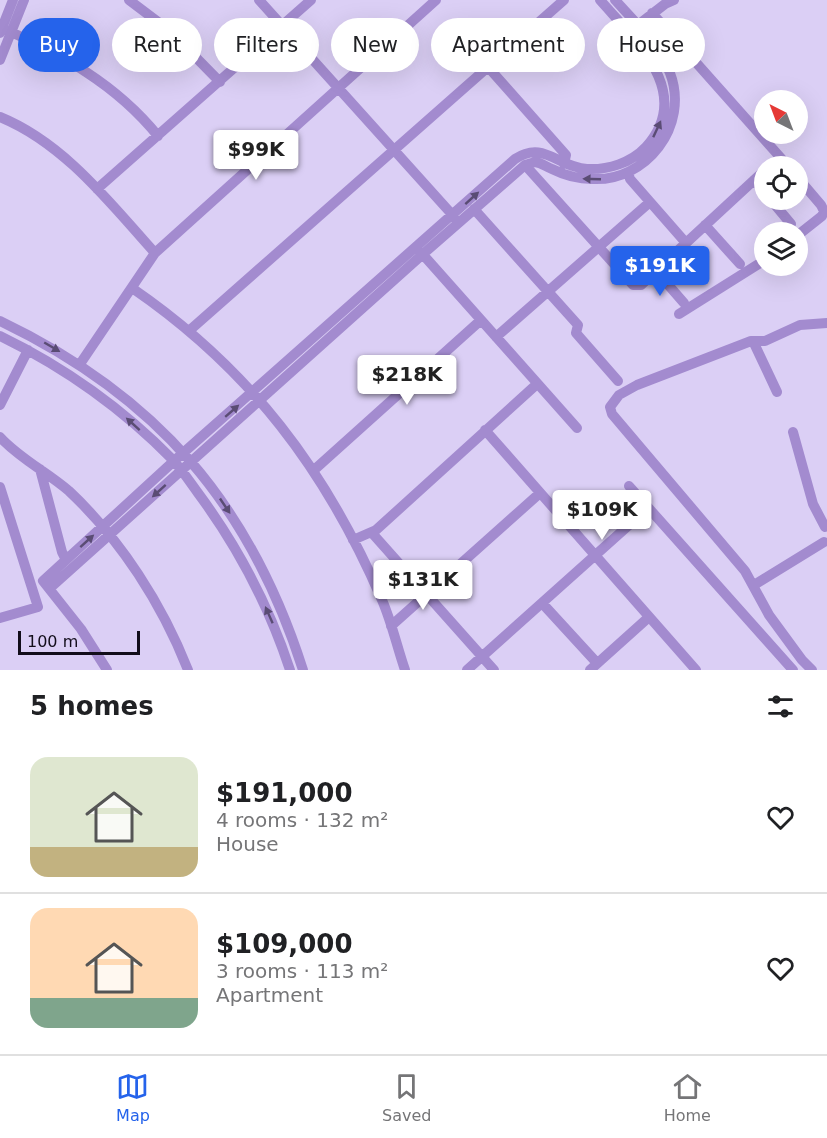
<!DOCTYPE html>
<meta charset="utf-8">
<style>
body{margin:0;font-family:"DejaVu Sans",sans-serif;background:#f6f6f6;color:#202124;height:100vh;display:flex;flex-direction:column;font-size:22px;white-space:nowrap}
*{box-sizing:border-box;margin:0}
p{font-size:20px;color:#757577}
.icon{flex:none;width:33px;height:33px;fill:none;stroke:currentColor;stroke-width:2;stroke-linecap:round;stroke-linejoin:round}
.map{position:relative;height:670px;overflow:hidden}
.side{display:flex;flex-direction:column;background:#fff;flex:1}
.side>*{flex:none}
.top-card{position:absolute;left:18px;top:18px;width:792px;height:54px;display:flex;gap:12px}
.needle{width:39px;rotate:318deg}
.buttons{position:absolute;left:754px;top:90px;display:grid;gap:12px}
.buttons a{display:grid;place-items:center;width:54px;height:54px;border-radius:50%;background:#fff;box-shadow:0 6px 24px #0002;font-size:30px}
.scale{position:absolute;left:18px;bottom:15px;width:122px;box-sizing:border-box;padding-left:6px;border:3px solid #120d1a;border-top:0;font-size:16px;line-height:21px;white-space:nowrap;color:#120d1a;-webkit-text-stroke:4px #dbcff5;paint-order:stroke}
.price{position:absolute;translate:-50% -51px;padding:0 14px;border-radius:6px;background:#fff;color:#222;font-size:20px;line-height:39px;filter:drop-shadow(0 2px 3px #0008)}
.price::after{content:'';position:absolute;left:50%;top:36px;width:18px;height:14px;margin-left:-9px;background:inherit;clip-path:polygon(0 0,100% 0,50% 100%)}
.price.selected{background:#2563eb;color:#fff}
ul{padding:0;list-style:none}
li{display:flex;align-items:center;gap:18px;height:150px;padding:0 30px}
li+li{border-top:2px solid #e0e0e0}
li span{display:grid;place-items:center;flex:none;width:168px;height:120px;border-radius:18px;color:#555}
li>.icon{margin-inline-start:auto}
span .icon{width:72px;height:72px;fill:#fffc;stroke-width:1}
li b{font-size:26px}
h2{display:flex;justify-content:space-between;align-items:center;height:72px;padding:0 30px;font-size:26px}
.chip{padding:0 21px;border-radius:27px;background:#fff;box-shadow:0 6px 24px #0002;font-size:21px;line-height:54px}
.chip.selected{background:#2563eb;color:#fff}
.tab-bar{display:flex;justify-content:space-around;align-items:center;height:84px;border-top:2px solid #e0e0e0;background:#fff;font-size:16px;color:#757577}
.tab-bar a{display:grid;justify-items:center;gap:3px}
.tab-bar .selected{color:#2563eb}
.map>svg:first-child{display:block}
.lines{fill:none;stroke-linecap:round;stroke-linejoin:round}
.minor{stroke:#a38bcf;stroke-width:10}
.oneway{fill:#5a4c74}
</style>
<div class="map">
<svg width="827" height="670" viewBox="0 0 827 670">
<rect width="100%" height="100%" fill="#dbcff5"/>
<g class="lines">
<path class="minor" d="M129,0L170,31L220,82
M259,0L457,220
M652,13L788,166
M638,25L665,4L674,0
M2,28C61,54 116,84 158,136
M0,33L13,0
M0,60L24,0
M488,67L566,155L564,164
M0,117C64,143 110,203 155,253
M525,165L633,285H641L686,243
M628,172L630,179L686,243L765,170
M798,178L821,205L824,211L822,216L798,235
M754,180L765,192
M97,189L311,0
M771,200L791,224
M474,209L578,325L576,333L618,381
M705,225L740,264
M418,249L577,428
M657,272L684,303
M132,288C250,369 326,470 382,600C392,623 397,647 405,670
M679,314L765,260
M0,321C157,396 250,504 303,670
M190,330L564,0
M0,336C64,367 123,409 173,460C182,470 190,482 198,493C238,547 269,606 290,670
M496,337L650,202
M753,341L777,392
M80,364L155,253L436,0
M0,405L28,350
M485,430L696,670
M793,432L813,504L825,527
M0,437C19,458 47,472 69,491C121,540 162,604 188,670
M40,469L62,552L66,560
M314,470L481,320
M629,486L793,670
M0,487L38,607L0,618
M372,533L494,670
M353,540L376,530L537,384
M754,585L824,542
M50,588L423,254L525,165L535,162C542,163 546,167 552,169C564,175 578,179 592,179C646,182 690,126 670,73C659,45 635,22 615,0
M542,603L597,663
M391,626L540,493
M107,670L81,629L43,581L174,461L515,159C544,140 557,167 587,169C608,170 631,163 646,147C695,93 635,40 600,0
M467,670L648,508
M590,670L649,617
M812,670L802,660L769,615L745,571L612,414L610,407L619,395L637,385L751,341H765L800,325L827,323"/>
</g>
<defs><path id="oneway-solid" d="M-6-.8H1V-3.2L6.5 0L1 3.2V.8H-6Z" transform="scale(1.5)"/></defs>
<g class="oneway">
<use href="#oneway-solid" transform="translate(657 129) rotate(-65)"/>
<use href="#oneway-solid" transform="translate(592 179) rotate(-178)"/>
<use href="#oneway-solid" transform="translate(472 198) rotate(-42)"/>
<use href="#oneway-solid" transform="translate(52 347) rotate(30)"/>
<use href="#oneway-solid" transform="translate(232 411) rotate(-41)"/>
<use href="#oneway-solid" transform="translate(133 424) rotate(-138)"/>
<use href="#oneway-solid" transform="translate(159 491) rotate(138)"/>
<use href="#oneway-solid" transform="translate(225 506) rotate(56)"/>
<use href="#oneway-solid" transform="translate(87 541) rotate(-42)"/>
<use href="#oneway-solid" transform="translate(269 615) rotate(-114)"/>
</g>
</svg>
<div class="buttons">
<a><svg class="needle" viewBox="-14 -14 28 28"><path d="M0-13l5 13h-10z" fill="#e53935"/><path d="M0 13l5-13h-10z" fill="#757577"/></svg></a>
<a><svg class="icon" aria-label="locate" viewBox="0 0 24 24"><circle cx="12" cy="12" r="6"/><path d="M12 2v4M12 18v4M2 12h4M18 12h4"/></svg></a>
<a><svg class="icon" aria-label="layers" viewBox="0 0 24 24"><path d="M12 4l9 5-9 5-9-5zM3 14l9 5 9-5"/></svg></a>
</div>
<div class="scale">100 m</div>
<b class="price" style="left:256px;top:181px">$99K</b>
<b class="price selected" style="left:660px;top:297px">$191K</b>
<b class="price" style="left:407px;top:406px">$218K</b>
<b class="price" style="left:602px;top:541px">$109K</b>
<b class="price" style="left:423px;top:611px">$131K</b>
<div class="top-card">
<a class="chip selected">Buy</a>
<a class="chip">Rent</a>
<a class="chip">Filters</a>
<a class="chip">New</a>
<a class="chip">Apartment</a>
<a class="chip">House</a>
</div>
</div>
<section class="side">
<h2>5 homes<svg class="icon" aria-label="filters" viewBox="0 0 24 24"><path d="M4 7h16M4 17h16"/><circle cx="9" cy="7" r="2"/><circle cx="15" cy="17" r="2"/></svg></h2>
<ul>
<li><span style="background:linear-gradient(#dfe7d0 75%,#c2b280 0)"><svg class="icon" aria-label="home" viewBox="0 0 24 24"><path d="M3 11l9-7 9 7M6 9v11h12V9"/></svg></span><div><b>$191,000</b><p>4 rooms · 132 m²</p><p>House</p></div><svg class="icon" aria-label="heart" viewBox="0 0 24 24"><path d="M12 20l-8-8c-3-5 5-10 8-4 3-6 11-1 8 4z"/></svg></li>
<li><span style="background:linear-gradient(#ffd9b3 75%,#7fa58c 0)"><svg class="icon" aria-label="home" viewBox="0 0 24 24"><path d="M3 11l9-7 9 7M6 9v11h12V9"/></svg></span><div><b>$109,000</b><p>3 rooms · 113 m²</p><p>Apartment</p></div><svg class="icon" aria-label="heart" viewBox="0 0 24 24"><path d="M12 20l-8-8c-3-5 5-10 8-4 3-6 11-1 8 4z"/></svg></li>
</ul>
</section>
<nav class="tab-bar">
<a class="selected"><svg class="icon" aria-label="map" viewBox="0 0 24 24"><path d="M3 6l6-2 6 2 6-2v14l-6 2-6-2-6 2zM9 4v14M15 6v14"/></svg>Map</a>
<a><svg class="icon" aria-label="saved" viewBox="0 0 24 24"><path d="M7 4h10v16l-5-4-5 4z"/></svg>Saved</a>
<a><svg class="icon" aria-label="home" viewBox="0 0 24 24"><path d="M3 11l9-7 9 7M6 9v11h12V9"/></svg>Home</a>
</nav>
